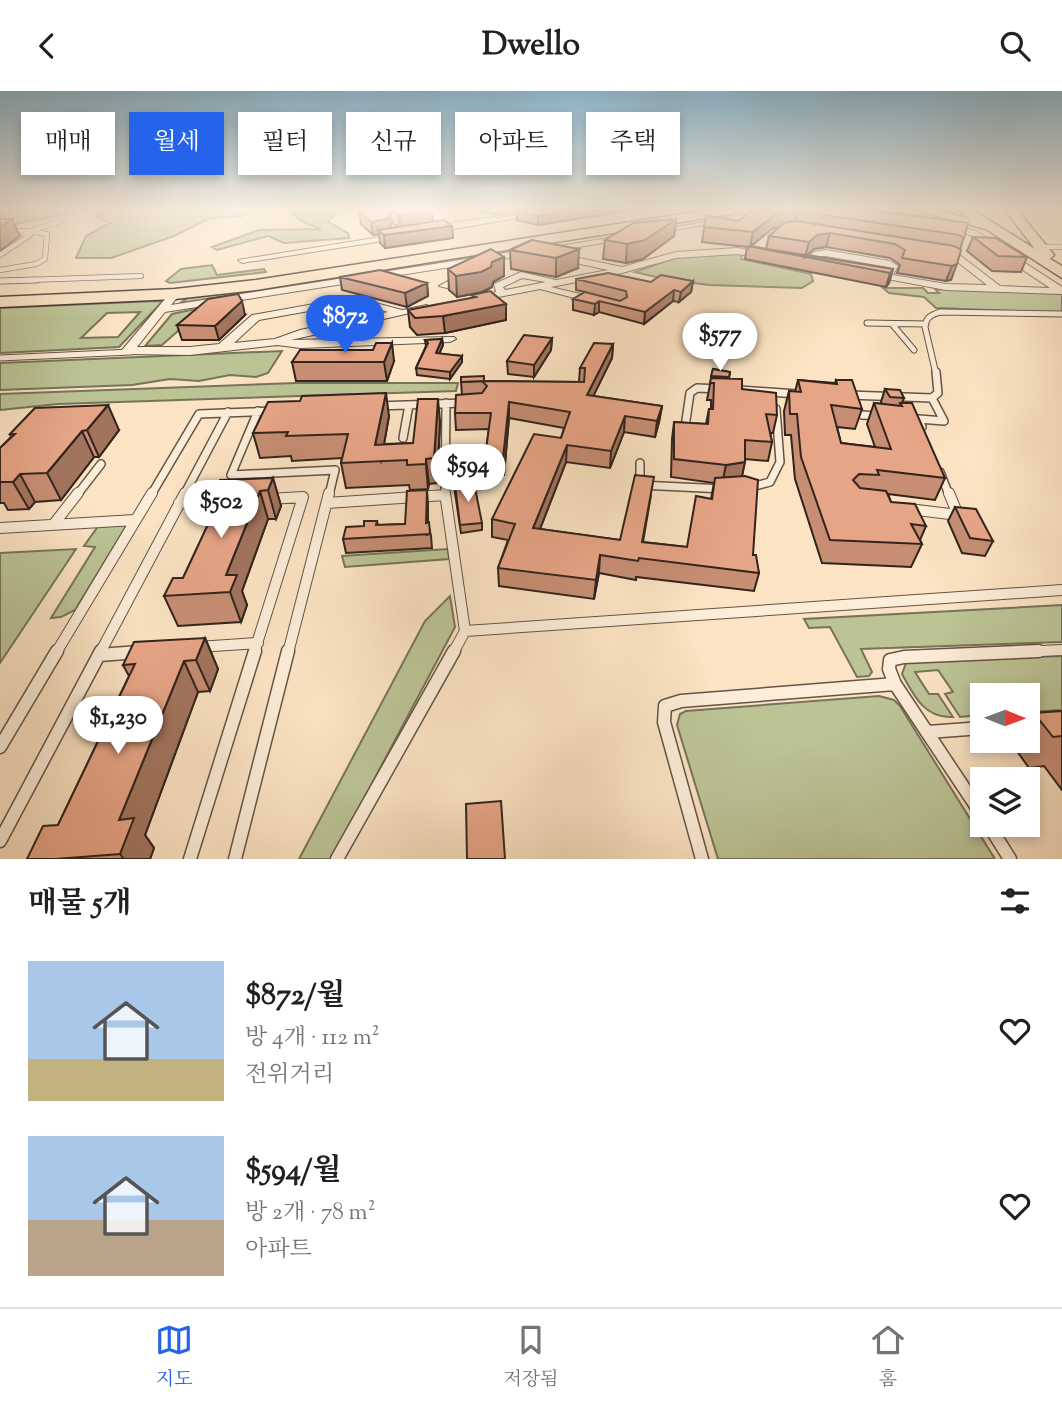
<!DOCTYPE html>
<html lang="ko">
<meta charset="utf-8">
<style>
body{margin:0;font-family:"Sorts Mill Goudy","Noto Serif KR",serif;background:#f2f2f2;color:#202124;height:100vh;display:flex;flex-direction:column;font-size:26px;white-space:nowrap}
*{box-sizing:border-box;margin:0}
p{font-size:23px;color:#757577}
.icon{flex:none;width:38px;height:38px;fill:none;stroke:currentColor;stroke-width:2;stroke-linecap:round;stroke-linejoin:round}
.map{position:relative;height:768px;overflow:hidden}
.details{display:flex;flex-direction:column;background:#fff;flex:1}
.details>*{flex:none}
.guide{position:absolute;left:21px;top:21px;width:700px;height:63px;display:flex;gap:14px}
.needle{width:46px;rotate:91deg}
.tools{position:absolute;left:970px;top:592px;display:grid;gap:14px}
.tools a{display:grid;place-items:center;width:70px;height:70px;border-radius:0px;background:#fff;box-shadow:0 4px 10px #0003;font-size:35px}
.price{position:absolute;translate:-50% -60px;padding:0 16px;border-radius:24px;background:#fff;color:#222;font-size:23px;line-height:46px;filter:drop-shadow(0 2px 4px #0008)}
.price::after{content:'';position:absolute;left:50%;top:42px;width:21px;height:16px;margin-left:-10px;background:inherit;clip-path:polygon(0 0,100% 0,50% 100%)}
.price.current{background:#2563eb;color:#fff}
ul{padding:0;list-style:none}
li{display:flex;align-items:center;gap:21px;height:175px;padding:0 28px}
li span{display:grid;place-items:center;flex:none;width:196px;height:140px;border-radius:0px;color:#555}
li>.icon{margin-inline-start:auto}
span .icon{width:84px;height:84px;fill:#fffc;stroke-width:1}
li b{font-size:30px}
h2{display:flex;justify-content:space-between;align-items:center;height:84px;padding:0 28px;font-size:30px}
.chip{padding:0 24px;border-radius:0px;background:#fff;box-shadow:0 4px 10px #0003;font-size:24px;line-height:63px}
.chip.current{background:#2563eb;color:#fff}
header{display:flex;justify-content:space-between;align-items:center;height:91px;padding:0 28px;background:#fff;font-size:32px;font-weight:700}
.tab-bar{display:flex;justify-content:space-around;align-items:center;height:98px;border-top:2px solid #e0e0e0;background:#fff;font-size:19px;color:#757577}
.tab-bar a{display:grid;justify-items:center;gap:4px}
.tab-bar .current{color:#2563eb}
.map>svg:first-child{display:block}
.green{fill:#bcc496;stroke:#77745a;stroke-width:2;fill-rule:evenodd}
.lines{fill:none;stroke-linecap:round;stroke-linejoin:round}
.service-far4-casing{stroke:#645446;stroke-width:6}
.service-far3-casing{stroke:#645446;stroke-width:7}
.service-far2-casing{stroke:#645446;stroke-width:10}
.service-far1-casing{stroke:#645446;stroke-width:12}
.service-casing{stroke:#645446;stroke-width:15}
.minor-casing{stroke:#645446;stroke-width:2}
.primary-casing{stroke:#32241d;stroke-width:3}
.service-far4{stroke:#fcedd8;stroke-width:4.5}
.service-far3{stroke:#fcedd8;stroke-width:5}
.service-far2{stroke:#fcedd8;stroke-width:7}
.service-far1{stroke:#fcedd8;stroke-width:10}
.service{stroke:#fcedd8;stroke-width:12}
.minor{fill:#fcedd8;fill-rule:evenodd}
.primary{fill:#fbe3c3;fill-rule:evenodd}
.wall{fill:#c78e74;stroke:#32241d;stroke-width:2;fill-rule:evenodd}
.shaded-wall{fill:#a2745e;stroke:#32241d;stroke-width:2}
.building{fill:#e7a587;stroke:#32241d;stroke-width:2}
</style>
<header><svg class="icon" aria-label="back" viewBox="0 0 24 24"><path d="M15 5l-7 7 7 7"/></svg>Dwello<svg class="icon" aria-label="search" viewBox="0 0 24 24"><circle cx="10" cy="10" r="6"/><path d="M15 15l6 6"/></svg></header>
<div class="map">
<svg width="1062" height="768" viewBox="0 0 1062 768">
<rect width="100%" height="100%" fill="#fbe3c3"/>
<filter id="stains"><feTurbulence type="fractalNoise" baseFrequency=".00286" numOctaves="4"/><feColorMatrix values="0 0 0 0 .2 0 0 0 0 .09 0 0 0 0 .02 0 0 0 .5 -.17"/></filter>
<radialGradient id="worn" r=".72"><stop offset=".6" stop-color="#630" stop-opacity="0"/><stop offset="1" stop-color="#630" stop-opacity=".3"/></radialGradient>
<path class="green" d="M0,119H258L242,125L210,127L174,145L111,167H76L86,145L110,132L97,126L104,120H79L0,136Z
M303,119H353L338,120L328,131L348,142L349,147L284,152L268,145L217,159L212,156L259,139L321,138L303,131L292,122Z
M507,159L514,161L180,212L188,207Z
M736,162L742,164L741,168L811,183L813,190L802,197L709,194L669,189L635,181L677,166Z
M212,174L217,184L264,178L266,181L170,192L166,190L181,178Z
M883,197H923L928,202H939L935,198L1062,202V222L936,217L924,206L889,202Z
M157,210L162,211L119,256L0,262V217ZM140,221L118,246L81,247L107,222Z
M200,217L203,218L162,254L145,255L172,223Z
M282,260L268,282L256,286L230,284L199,290L170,288L132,294L0,299V272Z
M296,292H458L456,300L58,313L0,319V303Z
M99,434H125V437L75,519L61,526L51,527L95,456L84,455Z
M76,458L0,572V462Z
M448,458L449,468L345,476L342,465Z
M450,505L455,536L332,768H299L425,530Z
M1062,514V551L861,558L872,581L869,585L857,586L830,536L809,537L804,528Z
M1062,565V619L1027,621V604H982V624L960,626L945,603L953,601L938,579L915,581L929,603H938L953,626C925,628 914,605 902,583L906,572L915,570Z
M879,605L894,609L900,615L995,768H718L677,634L680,623L686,620Z"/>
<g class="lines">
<defs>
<path id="service-far4" d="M441,136L494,128
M33,139L60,130
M0,141L29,140L47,143L45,168L36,173L0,179
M1040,156H1062
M0,164L30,144L24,143
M0,190L141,185"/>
<path id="service-far3" d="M0,190L37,189
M867,232L926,233
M892,233L914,259
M0,267L131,261
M936,283L925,236C926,226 931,224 940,221L1062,223"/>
<path id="service-far2" d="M740,299L797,303
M848,304L932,307L938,302L936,281
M377,315L465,312
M258,320L231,384L335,379L329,404
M862,324L881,325
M685,336L690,302L697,297L720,298
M922,336L919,328L944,330L932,307
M403,347L409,314
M640,372V394L724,398
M940,381L949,404
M747,397L770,391L780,371L776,318
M77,404L101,373
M151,404L199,323L273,320
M184,404L228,321
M445,404L446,312"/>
<path id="service-far1" d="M445,402L465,540L1062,499
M179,412L228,410
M327,412L445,404
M909,418L958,424L949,402
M53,434L78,402
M0,437L135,429
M198,556L258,552
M56,562L152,402
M100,562L185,402
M129,562L139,561
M254,562L303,406L269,408
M288,562L329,402
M453,562L465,540
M999,562L1062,559"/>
<path id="service" d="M99,564L139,561
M895,593L889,578L890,569L904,566L1039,560
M928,641L982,637
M0,656L57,560
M988,733L1010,768
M0,750L101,560
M190,768L255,560
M235,768L288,560
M337,768L454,560
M702,768L664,631L665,615L681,610L895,593L982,724"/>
<path id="minor" d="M545,119H563L431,142L427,140Z
M773,119H791L657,142L653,140Z
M869,119L917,124L976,140L1062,196V203L946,199L866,184V180L885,182L888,176L826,165H820L812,173H806L805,171L814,161L826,159L890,170L898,175L893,184L946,193L987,194L955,169L935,164L934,162L938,159L961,165L1000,195L1050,197L970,144L916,128Z
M399,143L402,147L242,172L238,169Z
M625,144L628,148L547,161L543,158Z
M737,157L772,164L768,167L737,163L676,167L622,182L551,196L601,208V212L597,213L540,198L473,211L468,208L496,201L494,193L521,181L556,189L608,179L557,168L556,166L560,163L622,176L676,161ZM522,187L546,191L505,199L503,196Z
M531,158L534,159V163L165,221L137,256H190L219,253L252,224L353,206L402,219L427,214L432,217L291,249L454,246L456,248L450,251L301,257L277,254L190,264L128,263L122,259L171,201L175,200L180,203L171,214ZM353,212L388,221L300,239L275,248L234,252L259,229Z
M465,181L473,183L447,197L439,195Z"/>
<path id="primary" d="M708,119H738L732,123L256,199L175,208L0,216V206L175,198L256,189Z
M914,119H935L970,128L959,119H973L1035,158L1005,119H1017L1054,164L1050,168L1062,175V187L986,138Z"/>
</defs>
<use href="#service-far4" class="service-far4-casing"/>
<use href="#service-far3" class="service-far3-casing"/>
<use href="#service-far2" class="service-far2-casing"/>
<use href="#service-far1" class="service-far1-casing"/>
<use href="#service" class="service-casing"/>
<use href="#minor" class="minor-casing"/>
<use href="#primary" class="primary-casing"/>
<use href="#service-far4" class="service-far4"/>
<use href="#service-far3" class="service-far3"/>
<use href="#service-far2" class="service-far2"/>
<use href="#service-far1" class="service-far1"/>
<use href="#service" class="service"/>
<use href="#minor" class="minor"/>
<use href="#primary" class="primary"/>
</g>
<path class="wall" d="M432,119L433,131L452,135L453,147L385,157L380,152L379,143L373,144L361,133L359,120ZM392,132L399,136L390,137V135Z
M475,119H631L538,134L517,129V121L497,124Z
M752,119H869L968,132L951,189L946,190L897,182L900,174L890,167L826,156L814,158L807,164L893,178L889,192L886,196L745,168L747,156L702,151L706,125L739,130ZM779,136L769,145L766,158L751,155L773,137Z
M676,128L674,145L643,168L626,172L603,168L605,149Z
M973,146L1027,166L1021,181L992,180L967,160Z
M532,149L578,177L556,186L511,178L510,159Z
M504,166V185L493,191L492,196L482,201L457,206L449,199L448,178Z
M340,186L427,192L428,205L407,216L342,199Z
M576,188L651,191L693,190L691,201L679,211L673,210L644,233L599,221L594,224L573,219V208L585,201L576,199Z
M472,204L506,213V229L445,242L417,244L410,236L408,219L473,207Z
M245,224L219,249H182L177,234Z
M552,247L551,259L534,286L508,283L507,270Z
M442,248L443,254L439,263L462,265V271L450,288L417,284L416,277L426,255L425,249Z
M613,253L612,267L593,305L662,315L659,331L655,346L624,341L610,377L566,371L540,438L620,449L651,404L643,451L687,456L711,408L714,392L671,386L672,348L674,331L706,333L709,318H711V309H707L713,278L730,281L729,288L777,324L773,342H770L772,351L768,370L745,368L742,385L753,464L759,482L754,500L636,486V489L599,482L594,508L499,495L498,477L508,449L492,446V428L561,347L564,337L509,327L504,384L486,383L485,366L489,338L456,339L455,322L462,304L461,291L484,290L579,291L580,277Z
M394,270L387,290H296L292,271Z
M798,289L835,292L836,289L862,318L855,338L837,336L841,352L875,356L867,333L874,312L882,313L881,311L885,298L904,307L902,312L945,387L935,409L888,403L891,411L926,435L920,449L922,453L911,476L822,472L795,388L791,344H785L784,320L789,300L795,301Z
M35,317L119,339L99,366H94L61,409L35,411L29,418L8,419L4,412H0V357L11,346L10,343Z
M389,325L384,353L413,352L440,331L437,392L429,393L428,398L410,399L409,394L346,397L341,372L342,367L292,370L291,365L260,367L253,342Z
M273,387L281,415L276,428H268L242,500L247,514L241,531L178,535L164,505L183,487L218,413L214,402Z
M455,402L482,432V439L461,442Z
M428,413V431L431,445L432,457L346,462L343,448L364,435L377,430L378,434L405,433Z
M955,416L993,450L985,465L962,462L948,430Z
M205,547L218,578L210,600L198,601L145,744L154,757L150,768H27L58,734L129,585L123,574Z
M1062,620V699L1044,675L1029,677L1012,653L1014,649H1027V632L1034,622Z"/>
<path class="shaded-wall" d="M390,119L392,132L390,135L391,141L378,139L379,143L373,144L371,131L387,124Z
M432,119L433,132L400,137L399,124Z
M496,119H528L497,124Z
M575,119H631L538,134V125Z
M798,120L794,134L773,137L750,156L753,141L776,123Z
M12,128L20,145L0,160V136Z
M676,128L674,145L643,168L626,172L627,153Z
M452,135L453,147L385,157L384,144Z
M830,142L826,156L814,158L805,166L809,151L817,144Z
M579,158L578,177L556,186V167Z
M504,166V185L493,191L492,196L482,201L457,206L456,185Z
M957,173L951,189L946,190L952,175Z
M893,178L889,192L886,196L890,182Z
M693,190L691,201L679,211L681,201Z
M427,192L428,205L407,216L405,202Z
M674,199L673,210L644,233L645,221Z
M242,210L245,224L219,249L215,235Z
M599,210V221L594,224L595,213Z
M506,213V229L445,242L443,225Z
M552,247L551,259L534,286V274Z
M442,248L443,254L437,268L436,262Z
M392,252L394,270L387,290L384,271Z
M613,253L612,267L586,320L587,304Z
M462,265V271L450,288V281Z
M386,302L389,325L381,370L375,354Z
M438,308L440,331L437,392L434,367Z
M509,311V327L504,384L503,367Z
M108,314L119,339L99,366L87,339Z
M662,315L659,331L655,346L657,330Z
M625,325L624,341L610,377L611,360Z
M82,340L94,366L61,409L47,382Z
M567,354L566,371L533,456V437Z
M426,368L429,393L428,398L426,373Z
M745,371L741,390L722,393L726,374Z
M20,383L35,411L29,418L13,391Z
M273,387L281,415L276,428L268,399Z
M427,399L428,413L427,445L426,432Z
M260,400L268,428L242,500L247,514L241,531L230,501L226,484Z
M600,464L599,482L594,508L596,489Z
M205,547L218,578L210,600L196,569Z
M184,570L198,601L145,744L154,757L150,768H124L120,763L119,729Z"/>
<path class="building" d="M364,119H432L399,124L390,119L387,124L389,128L371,131L359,120Z
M523,119H575L538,125L517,120Z
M752,119H869L968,132L964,147L959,144L798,120L776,123L753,141L704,136L706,125L739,130Z
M0,128H12L0,136Z
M676,128L645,149L627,153L605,149L633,132Z
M444,129L452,135L384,144L378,139Z
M797,130L954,155L961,159L957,173L952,175L902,167L905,159L895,153L830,142L817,144L809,151L769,145L784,132Z
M973,146L996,147L1027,166L998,165Z
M532,149L579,158L556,167L510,159Z
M748,155L893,178L890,182Z
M491,158L504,166L492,171L491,176L481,181L456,185L448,178Z
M380,179L427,192L405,202L340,186Z
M608,182L651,191L661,184L693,190L681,201L674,199L645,221L599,210L595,213L573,208L585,201L620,210L627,206L626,200L576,188Z
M490,200L506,213L443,225L415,227L408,219L476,206L472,204Z
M238,203L242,210L215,235L177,234L208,208Z
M524,244L552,247L534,274L507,270Z
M442,248L436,262L462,265L450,281L416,277L428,252L425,249Z
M376,252H392L384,271H292L300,259H373Z
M594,252L613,253L587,304L662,315L657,330L625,325L611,360L567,354L533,437L620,449L635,384L654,386L642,451L687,456L696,405L712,408L715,387L745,385L758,389L753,464H756L759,482L639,467L638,470L600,464L596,489L498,477L515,433L492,428L534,343L561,347L570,321L509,311L503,367L485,366L491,322H455L456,304L482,302L487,295L482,290L461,291V286L484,285V290L584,291L585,277H580Z
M713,278L730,281L729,286L711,285Z
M711,287L742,288V298L776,302L777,324L766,323L772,351L745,349V371L726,374L674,368V331L708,333L709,318H713L714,292H710Z
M798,289L837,293L836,289H852L862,318L831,314L841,352L891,358L874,312L902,315L900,312H912L945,387L877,379L879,384L859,383L853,389L860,397L886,400L891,411L915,413L926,435L911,433L922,453L830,449L801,366L797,323H790L789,300L801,301Z
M885,298L900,299L904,307L890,306Z
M386,302L375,354L413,352L418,308H438L434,367L426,368V373L407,374V369L341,372L348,343L286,345L288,341L253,342L268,311L300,310L302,305Z
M108,314L87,339L82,340L47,382L20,383L13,391H0V357L15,343H10L35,317Z
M273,387L268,399L260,400L226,484H237L230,501L164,505L173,487H183L223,401L214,402L220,389Z
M474,392L482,432L460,434L455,394Z
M427,399L426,432L429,431L430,443L343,448L346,436L364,435V430H377L376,434L405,433L407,400Z
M955,416L976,418L993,450L970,447Z
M205,547L196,569L184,570L119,729L134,727L120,763L55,768H27L43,735L58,734L135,573L123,574L134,551Z
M1062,620V645L1053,646L1034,622Z
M501,710L505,768H467L466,713Z"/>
<linearGradient id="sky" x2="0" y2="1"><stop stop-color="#8bb8d1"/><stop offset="0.52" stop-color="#fdf2e4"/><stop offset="1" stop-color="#fdf2e4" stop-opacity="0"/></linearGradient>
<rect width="1062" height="227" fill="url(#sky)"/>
<rect width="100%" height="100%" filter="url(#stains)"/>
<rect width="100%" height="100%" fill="url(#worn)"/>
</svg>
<div class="tools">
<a><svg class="needle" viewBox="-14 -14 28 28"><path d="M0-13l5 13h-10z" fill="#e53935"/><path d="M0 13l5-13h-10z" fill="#757577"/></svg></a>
<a><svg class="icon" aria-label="layers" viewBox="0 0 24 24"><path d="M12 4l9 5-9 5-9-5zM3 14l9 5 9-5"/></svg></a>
</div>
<b class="price current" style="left:345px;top:264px">$872</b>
<b class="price" style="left:720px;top:282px">$577</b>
<b class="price" style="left:468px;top:413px">$594</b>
<b class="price" style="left:221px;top:449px">$502</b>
<b class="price" style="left:118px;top:665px">$1,230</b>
<div class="guide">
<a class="chip">매매</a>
<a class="chip current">월세</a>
<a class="chip">필터</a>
<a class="chip">신규</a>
<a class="chip">아파트</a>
<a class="chip">주택</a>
</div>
</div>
<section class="details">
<h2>매물 5개<svg class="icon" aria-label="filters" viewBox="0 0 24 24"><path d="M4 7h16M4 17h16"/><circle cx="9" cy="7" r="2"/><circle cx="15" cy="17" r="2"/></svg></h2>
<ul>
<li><span style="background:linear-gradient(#a9c7e8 70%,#c2b280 0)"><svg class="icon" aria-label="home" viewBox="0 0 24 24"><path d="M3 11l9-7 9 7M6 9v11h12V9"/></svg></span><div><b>$872/월</b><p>방 4개 · 112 m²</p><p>전위거리</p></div><svg class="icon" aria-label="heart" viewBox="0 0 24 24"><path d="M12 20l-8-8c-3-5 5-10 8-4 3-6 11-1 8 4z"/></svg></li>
<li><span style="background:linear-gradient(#a9c7e8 60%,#b9a48a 0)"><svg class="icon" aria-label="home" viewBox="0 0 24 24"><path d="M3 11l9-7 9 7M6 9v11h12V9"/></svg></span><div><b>$594/월</b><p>방 2개 · 78 m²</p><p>아파트</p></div><svg class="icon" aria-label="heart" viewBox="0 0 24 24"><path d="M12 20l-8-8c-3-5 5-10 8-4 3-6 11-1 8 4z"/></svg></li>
</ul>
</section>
<nav class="tab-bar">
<a class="current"><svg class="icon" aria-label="map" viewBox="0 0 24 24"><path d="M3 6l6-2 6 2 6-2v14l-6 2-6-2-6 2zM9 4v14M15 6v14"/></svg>지도</a>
<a><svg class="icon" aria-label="saved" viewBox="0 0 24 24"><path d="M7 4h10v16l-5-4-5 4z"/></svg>저장됨</a>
<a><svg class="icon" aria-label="home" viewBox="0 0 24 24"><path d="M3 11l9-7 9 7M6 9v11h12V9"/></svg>홈</a>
</nav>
